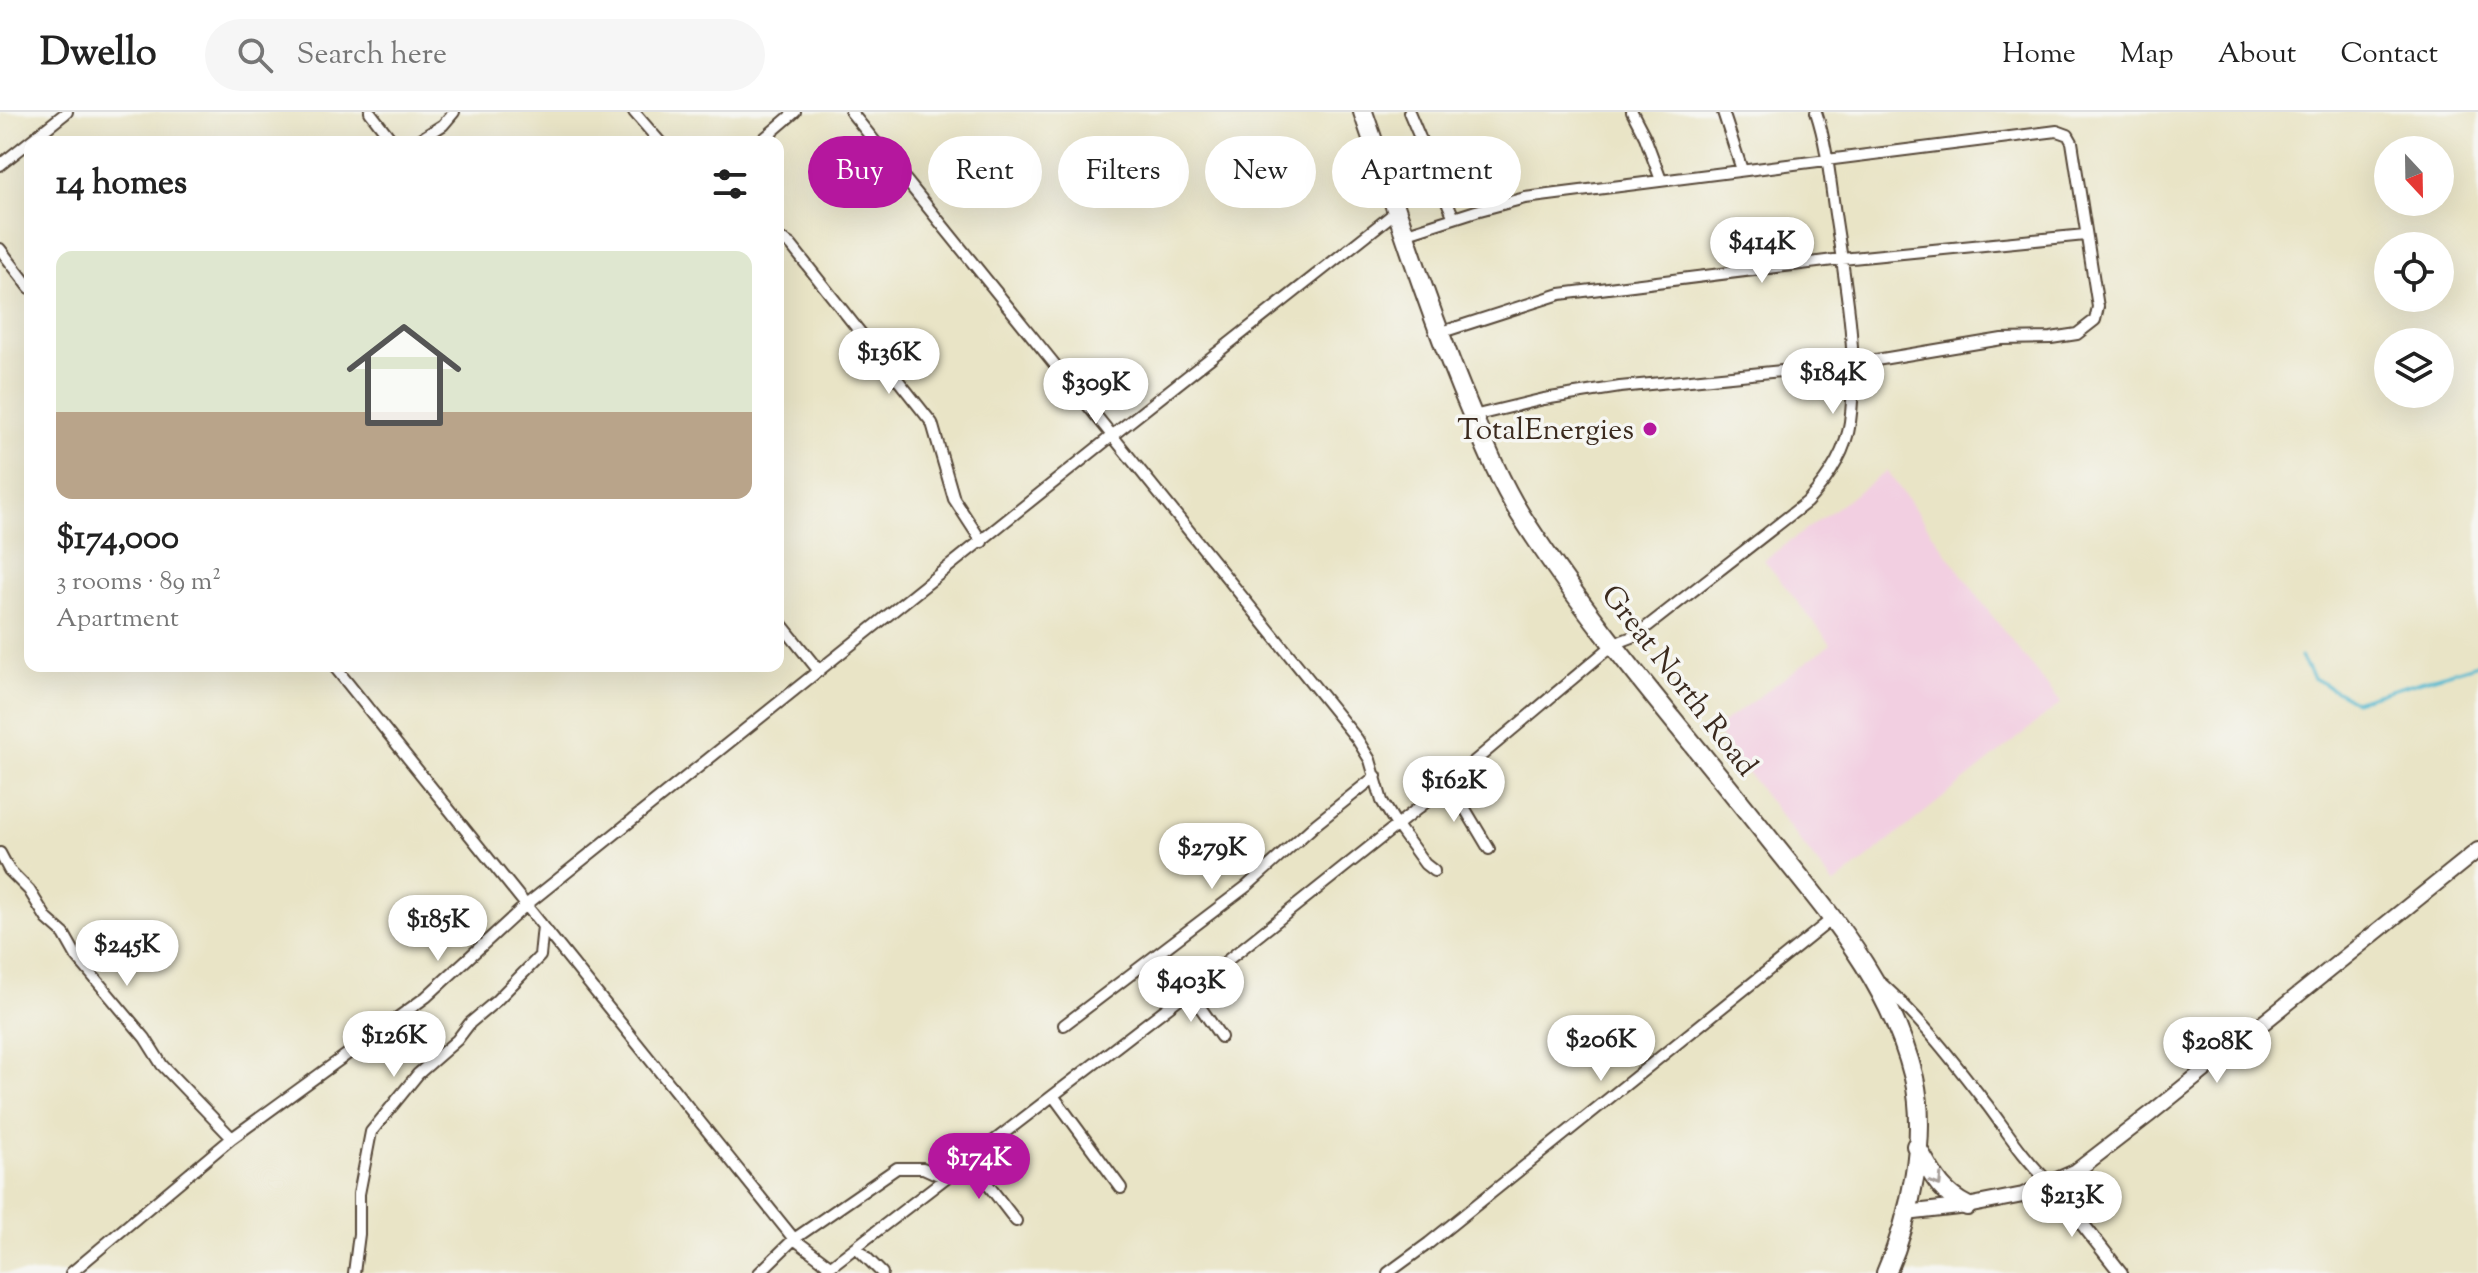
<!DOCTYPE html>
<meta charset="utf-8">
<style>
body{margin:0;font-family:"Sorts Mill Goudy",serif;background:#f6f6f6;color:#222;height:100vh;display:flex;flex-direction:column;font-size:30px;white-space:nowrap}
*{box-sizing:border-box;margin:0}
p{font-size:26px;color:#767676}
.icon{flex:none;width:44px;height:44px;fill:none;stroke:currentColor;stroke-width:2;stroke-linecap:round;stroke-linejoin:round}
.map{position:relative;flex:1;overflow:hidden}
.panel{position:absolute;left:24px;top:24px;width:760px;height:536px;display:flex;flex-direction:column;background:#fff;border-radius:16px;box-shadow:0 8px 32px #0002}
.panel>*{flex:none}
.banner{position:absolute;left:808px;top:24px;width:760px;height:72px;display:flex;gap:16px}
.needle{width:52px;rotate:158deg}
.buttons{position:absolute;left:2374px;top:24px;display:grid;gap:16px}
.buttons a{display:grid;place-items:center;width:80px;height:80px;border-radius:50%;background:#fff;box-shadow:0 8px 32px #0002;font-size:40px}
.price{position:absolute;translate:-50% -68px;padding:0 18px;border-radius:28px;background:#fff;color:#222;font-size:26px;line-height:52px;filter:drop-shadow(0 2px 4px #0008)}
.price::after{content:'';position:absolute;left:50%;top:48px;width:24px;height:18px;margin-left:-12px;background:inherit;clip-path:polygon(0 0,100% 0,50% 100%)}
.price.active{background:#b5179e;color:#fff}
ul{padding:0;list-style:none}
li{display:grid;align-content:center;gap:16px;height:424px;padding:0 32px}
li+li{border-top:2px solid #e0e0e0}
li span{display:grid;place-items:center;height:248px;border-radius:16px;color:#555}
li>.icon{margin-inline-start:auto}
span .icon{width:144px;height:144px;fill:#fffc;stroke-width:1}
li b{font-size:34px}
h2{display:flex;justify-content:space-between;align-items:center;height:96px;padding:0 32px;font-size:34px}
.pill{padding:0 28px;border-radius:36px;background:#fff;box-shadow:0 8px 32px #0002;font-size:28px;line-height:72px}
.pill.active{background:#b5179e;color:#fff}
header{display:flex;align-items:center;gap:48px;box-sizing:border-box;height:112px;padding:0 40px;background:#fff;border-bottom:2px solid #e0e0e0}
header strong{font-size:38px}
nav{display:flex;gap:44px;margin-inline-start:auto;font-size:28px}
.search{width:560px;height:72px;background:#f6f6f6;display:flex;align-items:center;gap:20px;box-sizing:border-box;padding:0 28px;border-radius:44px;color:#767676;font-size:30px}
.map>svg:first-child{display:block}
.built{fill:#f2cfe1}
.lines{fill:none;stroke-linecap:round;stroke-linejoin:round}
.stream{stroke:#53b9d1;stroke-width:3}
.minor-casing{stroke:#554637;stroke-width:14}
.tertiary-casing{stroke:#554637;stroke-width:16}
.secondary-casing{stroke:#554637;stroke-width:18}
.trunk-casing{stroke:#554637;stroke-width:22}
.minor{stroke:#fff;stroke-width:10}
.tertiary{stroke:#fff;stroke-width:12}
.secondary{stroke:#fff;stroke-width:14}
.trunk{stroke:#fff;stroke-width:18}
.oneway{stroke:#a79f9a}
.poi-dot{fill:#b5179e;stroke:#f6f6f2;stroke-width:3}
.labels{text-anchor:middle;stroke-width:7;stroke-linejoin:round;paint-order:stroke}
.poi-label{font-size:30px;fill:#3b2a1e;stroke:#f6f6f2;text-anchor:end}
.street-label{font-size:30px;fill:#3b2a1e;stroke:#f6f6f2}
</style>
<header>
<strong>Dwello</strong>
<div class="search"><svg class="icon" aria-label="search" viewBox="0 0 24 24"><circle cx="10" cy="10" r="6"/><path d="M15 15l6 6"/></svg>Search here</div>
<nav><a>Home</a><a>Map</a><a>About</a><a>Contact</a></nav>
</header>
<div class="map">
<svg width="2478" height="1161" viewBox="0 0 2478 1161">
<rect width="100%" height="100%" fill="#f6f6f2"/>
<filter id="ink" filterUnits="userSpaceOnUse"><feTurbulence type="fractalNoise" baseFrequency=".0125" numOctaves="2"/><feDisplacementMap in="SourceGraphic" scale="16" xChannelSelector="R" yChannelSelector="G"/><feConvolveMatrix kernelMatrix="1 2 1 2 8 2 1 2 1" color-interpolation-filters="sRGB"/></filter>
<filter id="wash" filterUnits="userSpaceOnUse"><feTurbulence type="fractalNoise" baseFrequency=".006" numOctaves="4" result="noise"/><feDisplacementMap in="SourceGraphic" scale="32" xChannelSelector="R" yChannelSelector="G"/><feGaussianBlur stdDeviation="1.8" result="paint"/><feColorMatrix in="noise" values="0 0 0 0 0 0 0 0 0 0 0 0 0 0 0 0 0 1.4 0 .05"/><feComposite in="paint" operator="in"/></filter>
<g filter="url(#wash)">
<rect width="100%" height="100%" fill="#e9e4c6"/>
<path class="built" d="M1887,359L1990,501L2061,591L1834,773L1714,617L1831,532L1764,448Z"/>
<g class="lines">
<path class="stream" d="M2301,545L2313,566L2354,589L2478,552"/>
</g>
</g>
<g filter="url(#ink)">
<g class="lines">
<defs>
<path id="minor" d="M370,0L393,30
M634,0L660,30
M851,0L1357,627L1370,648L1382,689L1396,712L1425,752L1434,759
M1409,0L1454,106
M1632,0L1645,25L1661,68
M1723,0L1742,58
M416,30L443,13L454,0
M760,30L795,0
M0,53L67,0
M1404,122L1476,99L1525,86L2057,19L2068,23L2072,30L2098,195L2095,208L2077,222L2051,226L2002,227L1852,252L1620,275L1544,287L1473,304
M778,130L785,129L791,133L932,311L954,387L982,430
M0,137L30,176
M1439,221L1560,182L1842,147L2085,123
M778,508L819,559
M334,554L794,1127L830,1154
M1449,670L1489,737
M0,741L9,758L29,778L47,807L64,822L77,845L145,926L162,953L232,1026
M1882,872C1923,909 1955,951 1988,994C2008,1021 2025,1048 2050,1071
M1189,879L1221,925
M1064,913L1247,774L1316,712L1376,664
M1054,985L1121,1076
M969,1048L1016,1109
M856,1135L882,1161
M71,1161L232,1026L426,885L526,793L1113,323L1397,99
M354,1161L359,1122V1082L371,1020L418,962L457,928L470,911L496,889L540,844L543,814
M759,1161L794,1127L897,1056H923L945,1066
M822,1161L1189,879L1426,690L1614,532L1635,524L1807,390C1828,367 1846,341 1850,310C1859,242 1845,169 1835,102C1830,68 1827,33 1816,0
M1388,1161L1429,1131L1832,807"/>
<path id="tertiary" d="M2050,1071L2121,1161"/>
<path id="secondary" d="M1906,1101L1967,1094L2023,1083L2075,1060L2150,1002L2478,738"/>
<path id="trunk" d="M1363,0C1395,92 1424,185 1461,276C1479,318 1496,363 1520,402C1591,514 1681,615 1763,719C1825,798 1889,865 1914,966C1928,1025 1910,1107 1886,1161
M1916,1034C1932,1061 1939,1080 1967,1094"/>
</defs>
<use href="#minor" class="minor-casing"/>
<use href="#tertiary" class="tertiary-casing"/>
<use href="#secondary" class="secondary-casing"/>
<use href="#trunk" class="trunk-casing"/>
<use href="#minor" class="minor"/>
<use href="#tertiary" class="tertiary"/>
<use href="#secondary" class="secondary"/>
<use href="#trunk" class="trunk"/>
</g>
<defs><path id="oneway-chevron" d="M-2-3.5L2.5 0L-2 3.5" fill="none" stroke-width="1.6" stroke-linecap="round" stroke-linejoin="round" transform="scale(2)"/></defs>
<use class="oneway" href="#oneway-chevron" transform="translate(1937 1069) rotate(58)"/>
</g>
<circle class="poi-dot" cx="1650" cy="317" r="8"/>
<g class="labels">
<g class="poi-label">
<text x="1634" y="327">TotalEnergies</text>
</g>
<g class="street-label">
<text transform="translate(1680 568) rotate(52)" y="10">Great North Road</text>
</g>
</g>
</svg>
<div class="buttons">
<a><svg class="needle" viewBox="-14 -14 28 28"><path d="M0-13l5 13h-10z" fill="#e53935"/><path d="M0 13l5-13h-10z" fill="#767676"/></svg></a>
<a><svg class="icon" aria-label="locate" viewBox="0 0 24 24"><circle cx="12" cy="12" r="6"/><path d="M12 2v4M12 18v4M2 12h4M18 12h4"/></svg></a>
<a><svg class="icon" aria-label="layers" viewBox="0 0 24 24"><path d="M12 4l9 5-9 5-9-5zM3 14l9 5 9-5"/></svg></a>
</div>
<b class="price" style="left:1762px;top:173px">$414K</b>
<b class="price" style="left:889px;top:284px">$136K</b>
<b class="price" style="left:1833px;top:304px">$184K</b>
<b class="price" style="left:1096px;top:314px">$309K</b>
<b class="price" style="left:1454px;top:712px">$162K</b>
<b class="price" style="left:1212px;top:779px">$279K</b>
<b class="price" style="left:438px;top:851px">$185K</b>
<b class="price" style="left:127px;top:876px">$245K</b>
<b class="price" style="left:1191px;top:912px">$403K</b>
<b class="price" style="left:394px;top:967px">$126K</b>
<b class="price" style="left:1601px;top:971px">$206K</b>
<b class="price" style="left:2217px;top:973px">$208K</b>
<b class="price active" style="left:979px;top:1089px">$174K</b>
<b class="price" style="left:2072px;top:1127px">$213K</b>
<div class="banner">
<a class="pill active">Buy</a>
<a class="pill">Rent</a>
<a class="pill">Filters</a>
<a class="pill">New</a>
<a class="pill">Apartment</a>
</div>
<section class="panel">
<h2>14 homes<svg class="icon" aria-label="filters" viewBox="0 0 24 24"><path d="M4 7h16M4 17h16"/><circle cx="9" cy="7" r="2"/><circle cx="15" cy="17" r="2"/></svg></h2>
<ul>
<li><span style="background:linear-gradient(#dfe7d0 65%,#b9a48a 0)"><svg class="icon" aria-label="home" viewBox="0 0 24 24"><path d="M3 11l9-7 9 7M6 9v11h12V9"/></svg></span><div><b>$174,000</b><p>3 rooms · 89 m²</p><p>Apartment</p></div></li>
</ul>
</section>
</div>
